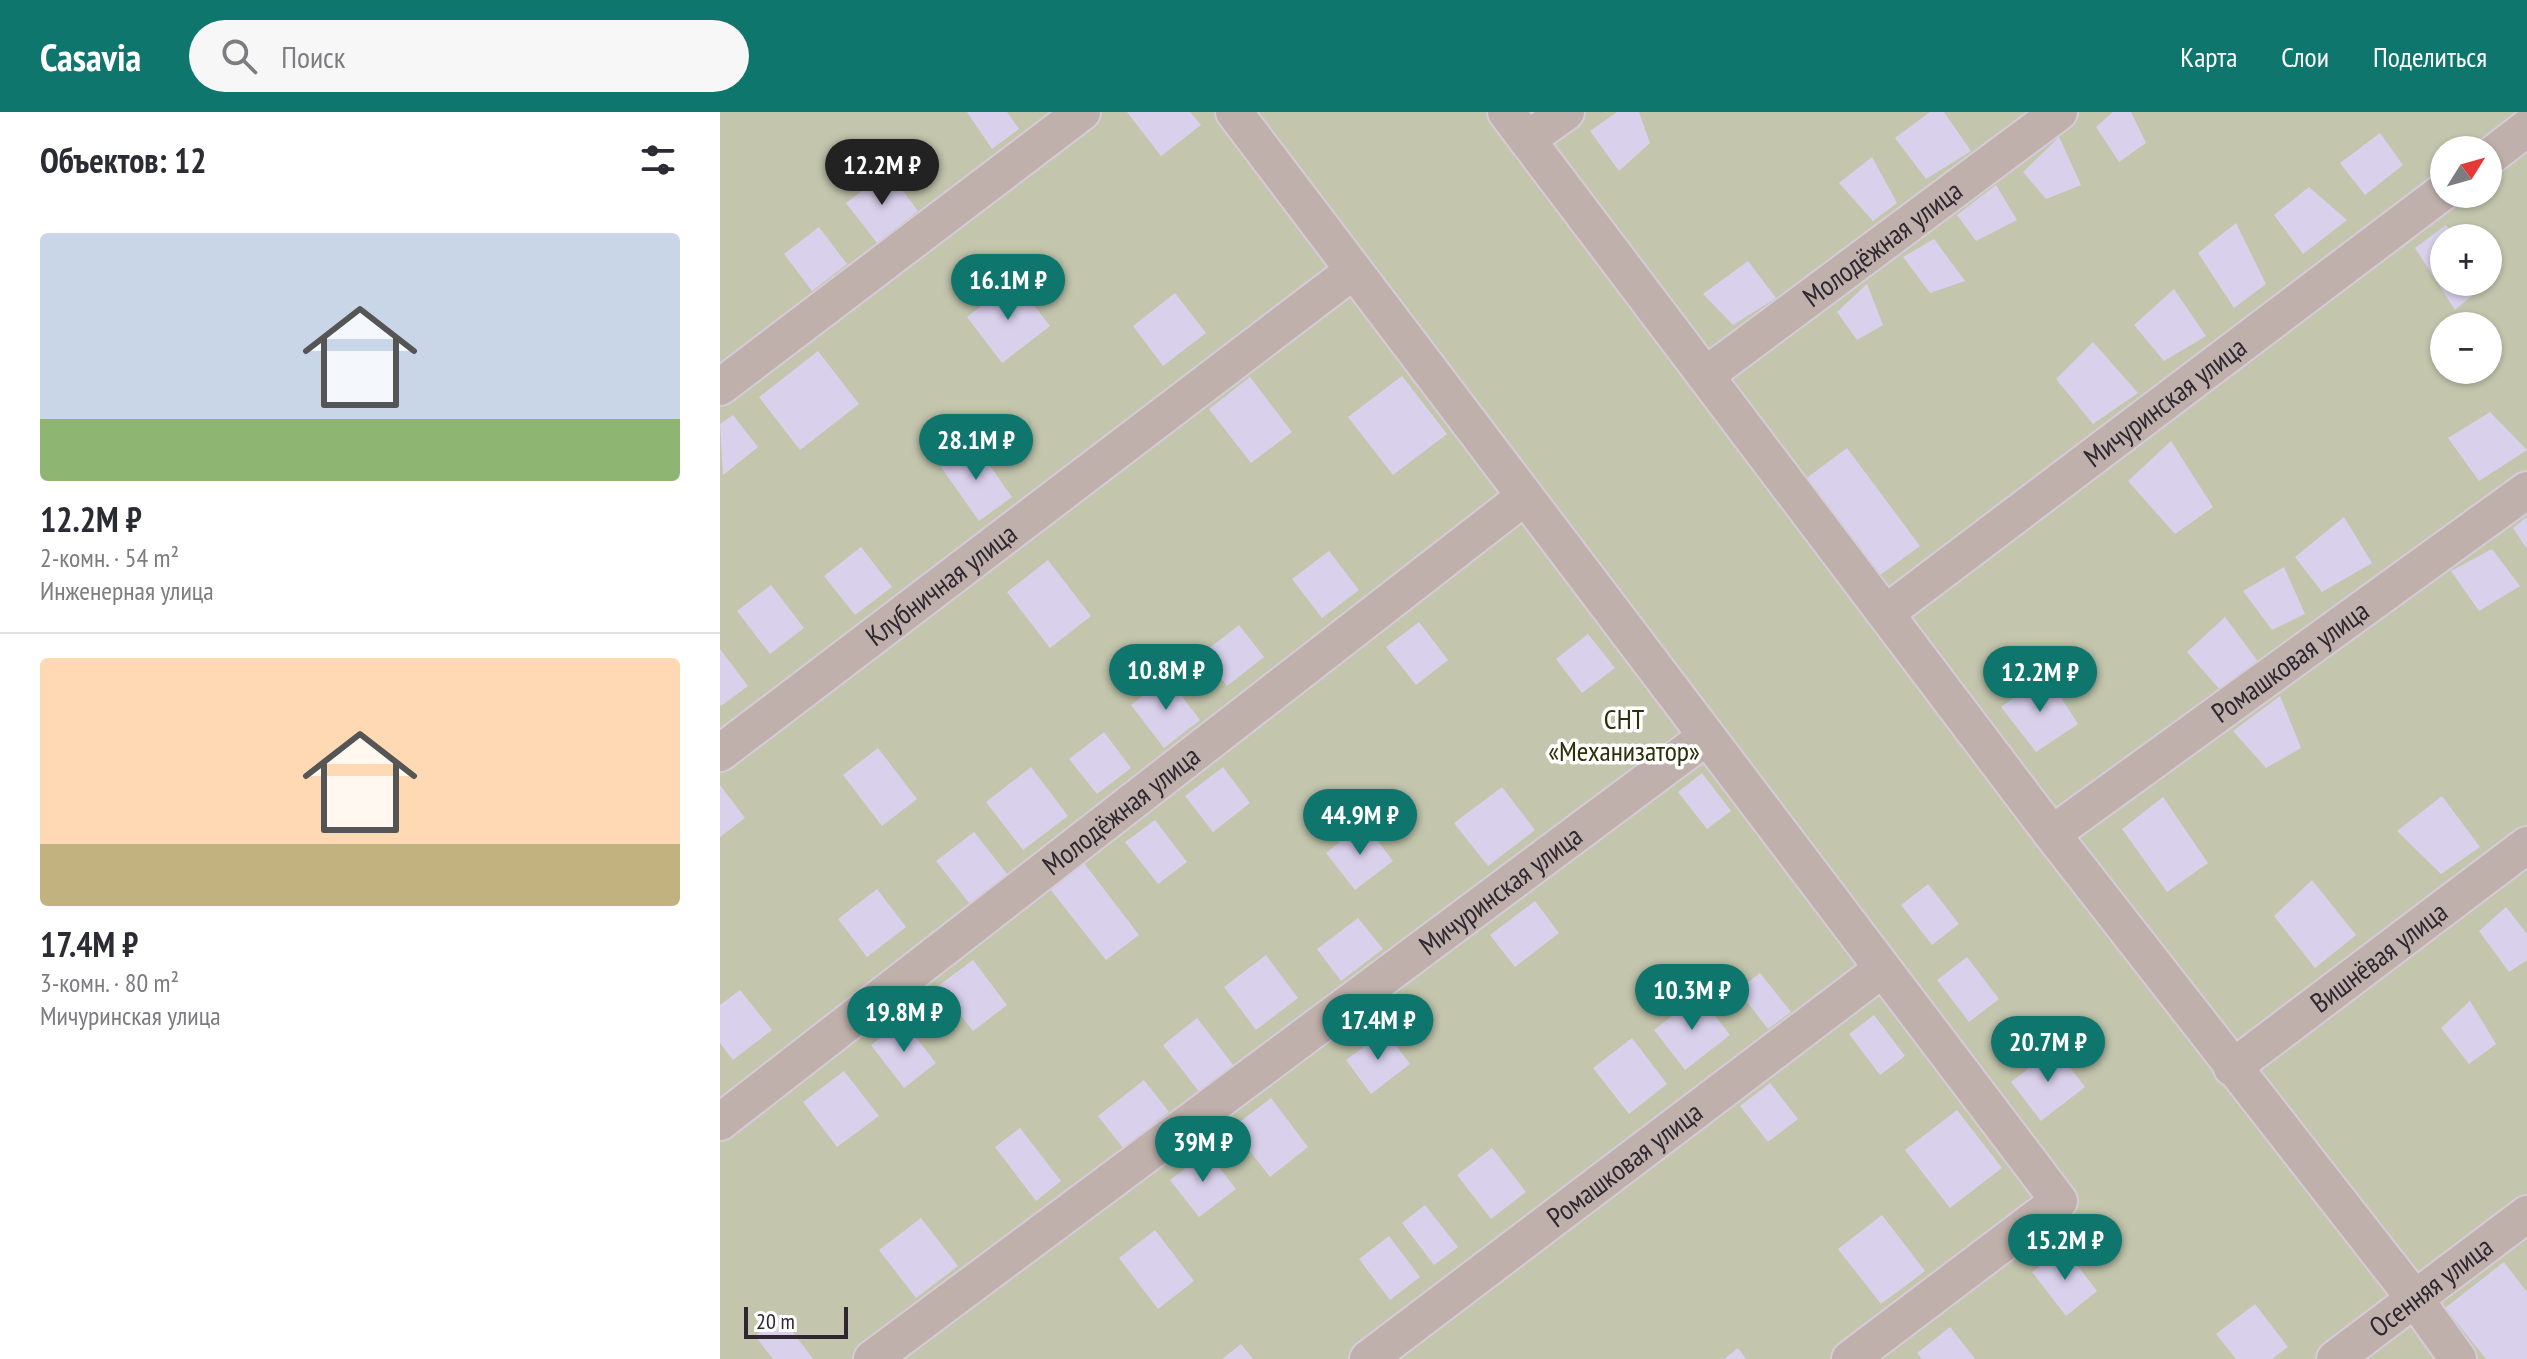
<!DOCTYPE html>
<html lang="ru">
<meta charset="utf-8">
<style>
body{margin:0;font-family:"PT Sans Narrow",sans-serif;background:#f7f7f7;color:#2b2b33;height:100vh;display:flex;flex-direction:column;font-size:30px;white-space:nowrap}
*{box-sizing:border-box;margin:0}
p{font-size:26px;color:#7c7c81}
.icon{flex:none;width:44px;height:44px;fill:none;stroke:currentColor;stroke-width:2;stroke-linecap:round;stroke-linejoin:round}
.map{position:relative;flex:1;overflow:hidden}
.panel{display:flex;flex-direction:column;background:#fff;width:720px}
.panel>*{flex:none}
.needle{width:52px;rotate:53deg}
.fabs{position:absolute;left:1710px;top:24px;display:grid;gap:16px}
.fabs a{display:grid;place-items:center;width:72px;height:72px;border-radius:50%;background:#fff;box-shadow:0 2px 6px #0004;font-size:40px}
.scale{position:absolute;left:24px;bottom:20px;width:104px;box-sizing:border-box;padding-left:8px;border:4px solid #2e2731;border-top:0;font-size:22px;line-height:28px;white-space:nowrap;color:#2e2731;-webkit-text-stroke:6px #fff;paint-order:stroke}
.price{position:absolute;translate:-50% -68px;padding:0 18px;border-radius:28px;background:#0f766e;color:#fff;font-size:26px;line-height:52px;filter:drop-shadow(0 2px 4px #0008)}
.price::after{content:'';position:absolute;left:50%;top:48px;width:24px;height:18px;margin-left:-12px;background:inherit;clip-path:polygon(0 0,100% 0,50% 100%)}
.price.current{background:#222;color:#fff}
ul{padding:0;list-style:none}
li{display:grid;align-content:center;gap:16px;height:424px;padding:0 40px}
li+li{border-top:2px solid #e1e1e2}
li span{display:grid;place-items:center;height:248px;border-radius:8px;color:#555}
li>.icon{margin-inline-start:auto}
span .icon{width:144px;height:144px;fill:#fffc;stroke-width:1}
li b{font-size:34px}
h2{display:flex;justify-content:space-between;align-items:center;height:96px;padding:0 40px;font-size:34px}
header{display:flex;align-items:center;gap:48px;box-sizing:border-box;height:112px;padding:0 40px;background:#0f766e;color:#fff}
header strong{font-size:38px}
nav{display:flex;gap:44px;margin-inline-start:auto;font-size:28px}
.search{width:560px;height:72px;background:#f7f7f7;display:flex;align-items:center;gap:20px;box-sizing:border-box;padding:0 28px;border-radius:44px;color:#7c7c81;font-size:30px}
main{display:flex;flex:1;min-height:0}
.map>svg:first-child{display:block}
.green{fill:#c3c6ad;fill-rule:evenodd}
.building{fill:#d9d0eb}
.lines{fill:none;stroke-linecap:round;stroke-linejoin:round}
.minor-casing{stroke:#d5cbd9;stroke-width:40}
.minor{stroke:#bfb0ab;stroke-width:36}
.labels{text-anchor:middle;stroke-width:7;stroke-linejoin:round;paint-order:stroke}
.street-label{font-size:28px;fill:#2e2731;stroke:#fff}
.park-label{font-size:28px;fill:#2e3008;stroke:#fff}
</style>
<header>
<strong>Casavia</strong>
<div class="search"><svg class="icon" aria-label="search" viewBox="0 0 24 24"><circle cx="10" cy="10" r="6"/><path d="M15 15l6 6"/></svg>Поиск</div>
<nav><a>Карта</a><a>Слои</a><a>Поделиться</a></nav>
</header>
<main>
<section class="panel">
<h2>Объектов: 12<svg class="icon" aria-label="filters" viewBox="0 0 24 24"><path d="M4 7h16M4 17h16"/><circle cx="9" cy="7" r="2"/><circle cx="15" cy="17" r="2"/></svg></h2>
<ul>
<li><span style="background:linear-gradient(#c9d6e8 75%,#8fb573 0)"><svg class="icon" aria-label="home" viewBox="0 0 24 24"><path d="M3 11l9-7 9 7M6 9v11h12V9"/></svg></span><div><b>12.2M ₽</b><p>2-комн. · 54 m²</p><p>Инженерная улица</p></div></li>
<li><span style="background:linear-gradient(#ffd9b3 75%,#c2b280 0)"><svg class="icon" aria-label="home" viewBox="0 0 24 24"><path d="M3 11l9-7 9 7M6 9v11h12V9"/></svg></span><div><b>17.4M ₽</b><p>3-комн. · 80 m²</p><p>Мичуринская улица</p></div></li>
</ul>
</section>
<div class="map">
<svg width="1807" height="1247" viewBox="0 0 1807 1247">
<rect width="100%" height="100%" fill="#faeffe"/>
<path class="green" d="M0,0H1807V1247H0ZM1724,38H1768V82H1724ZM1724,126H1768V170H1724ZM1724,214H1768V258H1724Z"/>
<path class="building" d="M247,0H287L299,17L272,37Z
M407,0H470L481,13L441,44Z
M897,0H919L930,31L899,59L870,19Z
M1210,0H1224L1251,39L1206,67L1175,26Z
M1393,0H1411L1426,31L1399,50L1376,15Z
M1660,21L1683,53L1645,83L1620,51Z
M1339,25L1361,73L1326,87L1303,60Z
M1152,45L1177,91L1153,109L1119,71Z
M168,59L198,99L157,131L126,91Z
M1276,73L1297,108L1256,129L1237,103Z
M1589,75L1627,108L1583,142L1554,103Z
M1516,111L1546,172L1514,196L1478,141Z
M1726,113L1737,126H1724V170H1768L1735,198L1695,136Z
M99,115L127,152L92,179L64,142Z
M1214,127L1245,169L1210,181L1183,145Z
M1028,149L1056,186L1013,213L983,182Z
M294,168L330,214L282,251L247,205Z
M1147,172L1163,213L1137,228L1117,200Z
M1454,177L1486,224L1444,249L1414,213Z
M455,181L486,221L443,254L413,214Z
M1373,230L1418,281L1373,312L1336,267Z
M98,239L139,292L80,338L39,285Z
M682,264L727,322L673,363L628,305Z
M530,265L572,320L531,351L489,297Z
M1770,300L1807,338L1759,369L1728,326Z
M13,303L38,335L3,363L0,312Z
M1451,329L1493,395L1455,422L1408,369Z
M254,331L292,385L259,409L221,355Z
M1127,336L1200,434L1152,469L1080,371Z
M1624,405L1652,451L1602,480L1575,445Z
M1807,405V437L1793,416Z
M141,435L172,475L135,503L104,464Z
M1772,437L1800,474L1759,499L1731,459Z
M609,439L639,478L602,506L572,467Z
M328,448L371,504L330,536L287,480Z
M1564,455L1585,502L1552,518L1523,479Z
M51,473L84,516L50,542L17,499Z
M1505,505L1539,551L1501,579L1467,540Z
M699,510L728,548L696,573L666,535Z
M519,513L544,545L507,574L482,542Z
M868,522L895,556L862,581L836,547Z
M0,537L28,574L1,594L0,592Z
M1326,562L1358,612L1316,640L1281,595Z
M447,565L480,608L444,636L411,593Z
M1560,584L1581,636L1546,656L1513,619Z
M384,620L411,656L377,682L349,647Z
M158,636L197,687L162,714L123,663Z
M311,655L348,704L303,738L266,690Z
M503,655L530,691L493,720L465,684Z
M982,661L1011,699L987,717L958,680Z
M0,673L25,706L0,725Z
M782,675L815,718L768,754L734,711Z
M1722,684L1760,735L1721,762L1677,719Z
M1443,685L1488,751L1447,780L1402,717Z
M435,708L467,750L438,772L405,730Z
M644,711L673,749L635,778L606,741Z
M254,720L288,763L250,792L216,749Z
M364,751L419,823L386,848L330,777Z
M1592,768L1636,823L1595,856L1554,804Z
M1208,772L1239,812L1212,833L1181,793Z
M157,777L186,815L147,845L118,807Z
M815,789L839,821L795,855L770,823Z
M1786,795L1807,822V848L1789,860L1759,819Z
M638,806L663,837L621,869L597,837Z
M546,843L578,886L536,918L504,875Z
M1247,845L1279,887L1249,910L1217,868Z
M253,848L287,893L253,919L218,874Z
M1040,861L1071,900L1048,917L1018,878Z
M20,878L52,918L13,948L0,931V893Z
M979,883L1010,923L965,958L934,918Z
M1750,889L1776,932L1749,952L1721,916Z
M1154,903L1185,944L1160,963L1129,922Z
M477,906L514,954L480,981L443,933Z
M183,909L216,951L184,976L151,933Z
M665,919L690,952L651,982L626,948Z
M912,926L947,972L909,1002L873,956Z
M1335,936L1365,975L1321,1009L1291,970Z
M124,959L159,1004L117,1035L83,990Z
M424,968L449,1000L403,1036L378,1004Z
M1050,971L1078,1007L1048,1030L1020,994Z
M551,986L588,1035L550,1065L512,1016Z
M1237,998L1282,1056L1230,1096L1185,1038Z
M300,1016L341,1069L316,1089L275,1035Z
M772,1036L806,1080L771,1107L737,1063Z
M487,1040L516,1077L479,1105L450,1068Z
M705,1093L738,1135L714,1153L682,1111Z
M1162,1103L1205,1159L1161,1192L1118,1137Z
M201,1106L238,1154L196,1186L159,1138Z
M435,1118L474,1169L438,1197L399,1146Z
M669,1124L700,1165L670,1188L639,1147Z
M1344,1136L1377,1179L1346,1204L1312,1160Z
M1784,1150L1807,1180V1247H1766L1725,1196Z
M1535,1192L1568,1235L1552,1247H1516L1496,1222Z
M61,1204L93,1247H53L35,1224Z
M1230,1215L1255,1247H1202L1197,1241Z
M521,1232L533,1247H502Z
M1018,1236L1026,1247H1004L1008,1244Z"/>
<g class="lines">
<defs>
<g id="minor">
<path d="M514,0L1339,1089L1130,1247"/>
<path d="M786,0L1332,722L1695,1187L1738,1247"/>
<path d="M807,28L846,0"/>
<path d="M1768,46L1807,16"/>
<path id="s1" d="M986,263L1339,0"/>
<path d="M0,275L362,0"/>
<path id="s2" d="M1166,501L1724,79"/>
<path id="s3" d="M0,641L633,159"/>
<path id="s4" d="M1332,722L1807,378"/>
<path id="s5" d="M1512,956L1807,733"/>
<path id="s6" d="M0,1010L803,386"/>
<path id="s7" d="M152,1247L986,625"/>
<path id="s8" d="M648,1247L1161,858"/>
<path id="s9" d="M1615,1247L1807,1102"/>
</g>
</defs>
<use href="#minor" class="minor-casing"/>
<use href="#minor" class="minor"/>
</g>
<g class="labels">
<g class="street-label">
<text dy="10" stroke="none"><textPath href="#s1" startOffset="220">Молодёжная улица</textPath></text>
<text dy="10" stroke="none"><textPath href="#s2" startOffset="350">Мичуринская улица</textPath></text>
<text dy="10" stroke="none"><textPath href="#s3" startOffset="278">Клубничная улица</textPath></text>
<text dy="10" stroke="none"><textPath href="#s4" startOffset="294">Ромашковая улица</textPath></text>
<text dy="10" stroke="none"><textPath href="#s6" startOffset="508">Молодёжная улица</textPath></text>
<text dy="10" stroke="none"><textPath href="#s7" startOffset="784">Мичуринская улица</textPath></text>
<text dy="10" stroke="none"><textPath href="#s5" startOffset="184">Вишнёвая улица</textPath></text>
<text dy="10" stroke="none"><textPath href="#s8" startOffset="322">Ромашковая улица</textPath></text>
<text dy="10" stroke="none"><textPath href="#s9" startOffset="120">Осенняя улица</textPath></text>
</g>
<g class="park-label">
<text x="904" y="617">СНТ<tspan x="904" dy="32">«Механизатор»</tspan></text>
</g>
</g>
</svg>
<div class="fabs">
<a><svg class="needle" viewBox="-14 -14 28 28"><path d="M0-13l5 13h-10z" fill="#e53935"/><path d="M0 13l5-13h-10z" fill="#7c7c81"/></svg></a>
<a>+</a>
<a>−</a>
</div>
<div class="scale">20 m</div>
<b class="price current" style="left:162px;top:95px">12.2M ₽</b>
<b class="price" style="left:288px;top:210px">16.1M ₽</b>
<b class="price" style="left:256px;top:370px">28.1M ₽</b>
<b class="price" style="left:446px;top:600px">10.8M ₽</b>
<b class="price" style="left:1320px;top:602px">12.2M ₽</b>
<b class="price" style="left:640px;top:745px">44.9M ₽</b>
<b class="price" style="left:972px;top:920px">10.3M ₽</b>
<b class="price" style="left:184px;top:942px">19.8M ₽</b>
<b class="price" style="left:658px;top:950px">17.4M ₽</b>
<b class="price" style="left:1328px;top:972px">20.7M ₽</b>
<b class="price" style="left:483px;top:1072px">39M ₽</b>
<b class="price" style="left:1345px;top:1170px">15.2M ₽</b>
</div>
</main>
